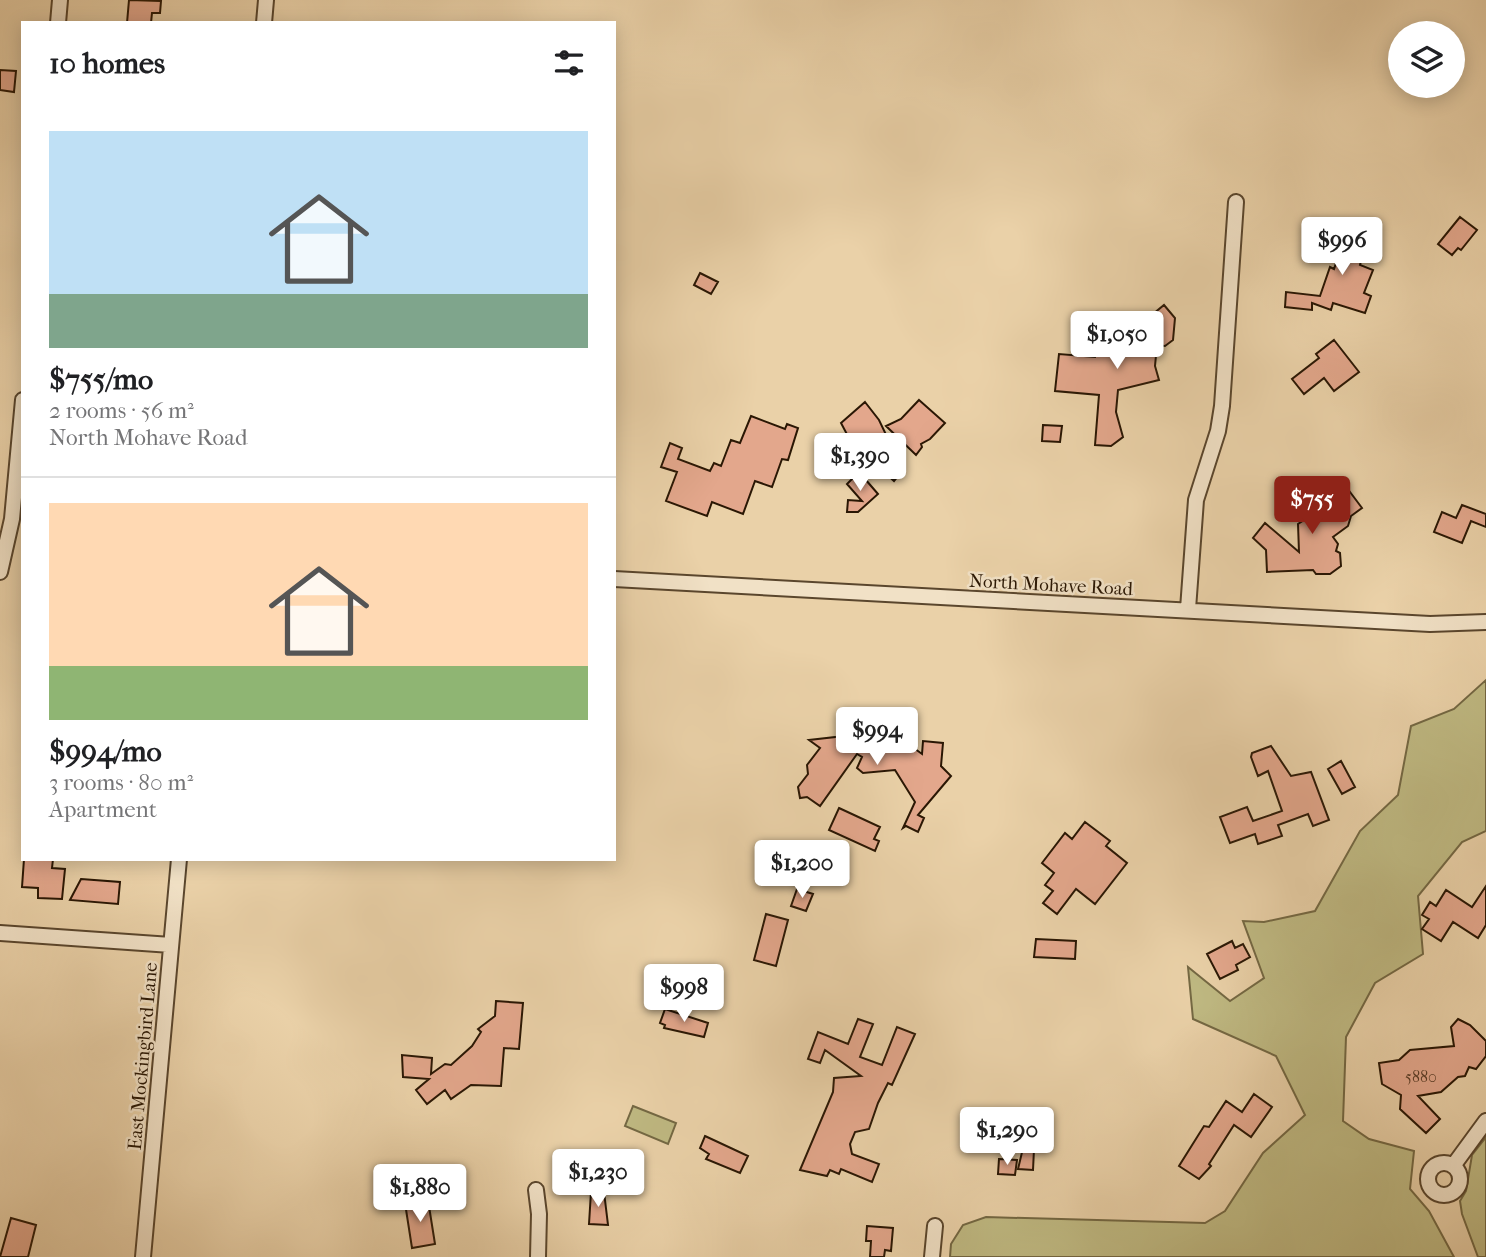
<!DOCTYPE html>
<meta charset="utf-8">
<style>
body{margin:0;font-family:"IM FELL French Canon",serif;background:#f2f2f2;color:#202124;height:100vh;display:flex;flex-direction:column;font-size:26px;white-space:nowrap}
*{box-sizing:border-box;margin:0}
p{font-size:23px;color:#757577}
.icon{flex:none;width:38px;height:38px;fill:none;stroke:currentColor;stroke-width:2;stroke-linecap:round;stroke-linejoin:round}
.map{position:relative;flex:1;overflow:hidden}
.side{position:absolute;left:21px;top:21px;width:595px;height:840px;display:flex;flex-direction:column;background:#fff;border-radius:0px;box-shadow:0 4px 18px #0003}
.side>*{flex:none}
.tools{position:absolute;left:1388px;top:21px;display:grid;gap:14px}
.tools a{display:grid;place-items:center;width:77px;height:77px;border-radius:50%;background:#fff;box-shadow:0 4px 18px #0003;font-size:35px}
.price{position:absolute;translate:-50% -60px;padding:0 16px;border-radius:7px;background:#fff;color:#222;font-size:23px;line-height:46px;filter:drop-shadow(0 2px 4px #0008)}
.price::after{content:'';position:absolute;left:50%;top:42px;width:21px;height:16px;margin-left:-10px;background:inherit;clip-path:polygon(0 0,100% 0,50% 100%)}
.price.on{background:#8f2418;color:#fff}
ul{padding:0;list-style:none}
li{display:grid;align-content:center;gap:14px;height:371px;padding:0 28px}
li+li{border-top:2px solid #e0e0e0}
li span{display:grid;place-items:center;height:217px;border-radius:0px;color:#555}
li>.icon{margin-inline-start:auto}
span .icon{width:126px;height:126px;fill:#fffc;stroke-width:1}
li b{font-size:30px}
h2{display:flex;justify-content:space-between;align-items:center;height:84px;padding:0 28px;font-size:30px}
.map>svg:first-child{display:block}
.green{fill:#bfb982;stroke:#746843;stroke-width:2}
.building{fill:#e3a78c;stroke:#2a1704;stroke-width:2}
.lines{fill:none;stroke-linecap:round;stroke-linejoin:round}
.minor-casing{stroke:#5a462d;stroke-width:18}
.minor{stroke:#f1e1c6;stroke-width:14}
.labels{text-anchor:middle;stroke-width:5;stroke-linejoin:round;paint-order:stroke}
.number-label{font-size:16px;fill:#583b26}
.street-label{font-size:19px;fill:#2a1704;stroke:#f1e1c6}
</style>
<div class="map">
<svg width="1486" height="1257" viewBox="0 0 1486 1257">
<rect width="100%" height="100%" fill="#ead1a8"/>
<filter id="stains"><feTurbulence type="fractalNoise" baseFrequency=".00286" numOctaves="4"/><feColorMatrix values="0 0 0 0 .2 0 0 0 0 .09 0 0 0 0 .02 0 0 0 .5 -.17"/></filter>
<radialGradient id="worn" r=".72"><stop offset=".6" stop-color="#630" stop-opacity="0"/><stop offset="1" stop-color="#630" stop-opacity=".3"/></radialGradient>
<path class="green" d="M1486,680V831L1462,842L1418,896L1423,954L1375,983L1346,1037L1343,1121L1369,1139L1414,1151L1410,1189L1429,1211L1454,1257H950L951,1244L963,1225L986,1217L1205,1223L1225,1211L1263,1153L1305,1115L1276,1056L1193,1019L1188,967L1230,1001L1264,978L1243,921L1264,922L1315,911L1360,831L1398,795L1411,726L1454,709Z
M633,1106L676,1123L668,1144L625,1126Z
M1486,1137V1257H1478L1462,1214L1460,1201L1466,1191L1472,1155Z"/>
<path class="building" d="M129,0L161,1L160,13H152L151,23H127Z
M0,70L16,71L14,92L0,90Z
M1460,217L1477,230L1461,250L1458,248L1452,255L1438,244Z
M1351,219L1370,226L1360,265L1373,270L1364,293L1371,296L1365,313L1333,303L1331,310L1312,303V310L1285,307L1286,292L1320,296L1330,267L1334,269Z
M700,273L718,282L711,294L694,285Z
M1164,305L1175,318L1173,340L1165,346L1157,345L1155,366L1159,380L1118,390L1116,412L1123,437L1111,446L1095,445L1099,395L1055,391L1059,354L1095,357L1096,349L1118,343Z
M1334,340L1359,372L1334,391L1324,378L1304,394L1292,379L1319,358L1316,354Z
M919,400L945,423L930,439L921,444L922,447L916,455L886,426L901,419Z
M865,402L879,420L903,470L894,481L851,442L841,423Z
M751,416L785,429L787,424L798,428L788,460L782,459L772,487L755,481L743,514L712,502L707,516L666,501L677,472L661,467L670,443L682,448L678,459L710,471L714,463L721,466L731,440L740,443Z
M1043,425L1062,426L1060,442L1042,441Z
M859,472L878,494L858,512H847L848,500L862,501L847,484Z
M1341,480L1362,508L1351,516L1348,526L1333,537L1338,544L1336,551L1340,553L1341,566L1330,574H1316L1313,570L1267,572L1266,550L1253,538L1265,523L1299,552L1298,524L1304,520L1303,512L1312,506L1318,508L1324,493Z
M1462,505L1486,514V527L1471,521L1462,543L1434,532L1442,512L1456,518Z
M885,727L922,754L923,741L943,743L941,766L951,776L918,815L924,818L918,832L906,826L903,828L915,802L895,770L863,773L857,768L862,757L857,754L820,806L807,797L800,798L798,787L808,774L807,765L820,748L809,740L853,735L857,728L878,737Z
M1271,746L1291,776L1311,772L1329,820L1313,826L1308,814L1278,825L1282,836L1258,844L1255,834L1230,843L1220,817L1247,807L1253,821L1282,811L1268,771L1258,776L1251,757L1252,753Z
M1341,761L1355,787L1342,794L1328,769Z
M839,808L880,827L874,839L879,841L875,851L829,830Z
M1085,822L1110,841L1106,846L1127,863L1095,904L1076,889L1057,914L1043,903L1053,891L1045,885L1054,873L1042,863L1065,833L1072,839Z
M24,859H53L52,868L65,869L62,899L38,898V888L22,887Z
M81,879L120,882L118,904L70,900Z
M1486,886V925L1478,938L1453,922L1441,941L1422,929L1429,919L1422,915L1430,902L1436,906L1446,890L1472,907Z
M797,889L813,894L806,911L791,906Z
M766,914L788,920L776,966L754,960Z
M1036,939L1076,941L1075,959L1034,957Z
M1232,941L1235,948L1243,944L1250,957L1236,965L1238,970L1220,979L1207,954Z
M496,1001L523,1003L519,1049L504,1048L501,1086L471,1085L451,1099L445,1090L427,1104L416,1090L429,1079L403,1077L402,1055L432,1058L431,1074L445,1064L451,1065L472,1046L481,1032L478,1029L495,1016Z
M665,1009L708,1023L704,1037L664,1028L665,1025L660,1023Z
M858,1019L873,1024L860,1057L882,1065L897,1027L915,1034L892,1085L888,1083L878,1103L869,1129L855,1132L850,1144L852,1154L879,1164L872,1182L841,1169L839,1174L830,1170L827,1176L800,1170L833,1092L834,1078L861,1076L825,1050L820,1063L808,1059L818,1032L848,1044Z
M1458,1019L1470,1025L1486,1041V1056L1476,1069L1469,1067L1465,1076L1458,1077L1441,1092L1418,1096L1440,1119L1426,1133L1400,1109L1401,1095L1382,1084L1379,1063L1399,1060L1410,1050L1454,1046L1451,1027Z
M1254,1094L1272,1107L1251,1137L1234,1125L1209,1164L1211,1166L1199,1179L1179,1166L1204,1126L1209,1127L1226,1101L1242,1112Z
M705,1136L748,1156L740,1173L706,1159L709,1154L700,1148Z
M1023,1148L1034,1149L1033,1170L1018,1169Z
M999,1159L1017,1160L1015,1175L998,1174Z
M591,1192H604L608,1225L589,1224Z
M428,1200L435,1244L412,1248L405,1203Z
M11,1218L36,1225L28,1257H0Z
M867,1226L893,1228L891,1251L885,1250L884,1257H870L871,1241H866Z"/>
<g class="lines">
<defs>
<path id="minor" d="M58,23L60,0
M264,23L266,0
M0,572L12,519L23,400
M614,579L1430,624L1486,622
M1188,609L1196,500L1218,431L1222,406L1236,202
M0,933L171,945
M1428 1179a16 16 0 1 1 32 0a16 16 0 1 1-32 0Z
M1453,1166L1486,1121
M536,1190L539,1214L538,1257
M143,1257L179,859
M932,1257L935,1226"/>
</defs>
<use href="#minor" class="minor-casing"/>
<use href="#minor" class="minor"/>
</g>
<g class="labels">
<g class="number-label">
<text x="1421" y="1082">5880</text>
</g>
<g class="street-label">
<text transform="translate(1051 584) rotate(3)" y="7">North Mohave Road</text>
<text transform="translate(142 1056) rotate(-85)" y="7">East Mockingbird Lane</text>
</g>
</g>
<rect width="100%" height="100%" filter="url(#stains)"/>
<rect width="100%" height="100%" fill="url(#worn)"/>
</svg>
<div class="tools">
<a><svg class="icon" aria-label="layers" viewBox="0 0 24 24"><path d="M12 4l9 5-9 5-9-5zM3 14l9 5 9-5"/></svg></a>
</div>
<b class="price" style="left:1342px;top:277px">$996</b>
<b class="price" style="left:1117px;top:371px">$1,050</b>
<b class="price" style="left:860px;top:493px">$1,390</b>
<b class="price on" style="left:1312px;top:536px">$755</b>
<b class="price" style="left:877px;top:767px">$994</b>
<b class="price" style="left:802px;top:900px">$1,200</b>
<b class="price" style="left:684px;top:1024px">$998</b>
<b class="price" style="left:1007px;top:1167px">$1,290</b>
<b class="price" style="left:598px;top:1209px">$1,230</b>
<b class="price" style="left:420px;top:1224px">$1,880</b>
<section class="side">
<h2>10 homes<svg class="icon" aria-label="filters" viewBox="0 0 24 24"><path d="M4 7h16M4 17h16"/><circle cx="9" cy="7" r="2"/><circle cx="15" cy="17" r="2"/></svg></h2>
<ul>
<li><span style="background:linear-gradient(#bfe0f5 75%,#7fa58c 0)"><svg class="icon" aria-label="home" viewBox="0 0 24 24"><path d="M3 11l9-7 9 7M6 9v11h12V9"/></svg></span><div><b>$755/mo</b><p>2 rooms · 56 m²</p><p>North Mohave Road</p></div></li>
<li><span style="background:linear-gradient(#ffd9b3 75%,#8fb573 0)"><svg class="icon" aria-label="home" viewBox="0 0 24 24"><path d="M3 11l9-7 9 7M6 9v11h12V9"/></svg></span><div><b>$994/mo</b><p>3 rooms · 80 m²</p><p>Apartment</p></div></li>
</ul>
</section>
</div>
